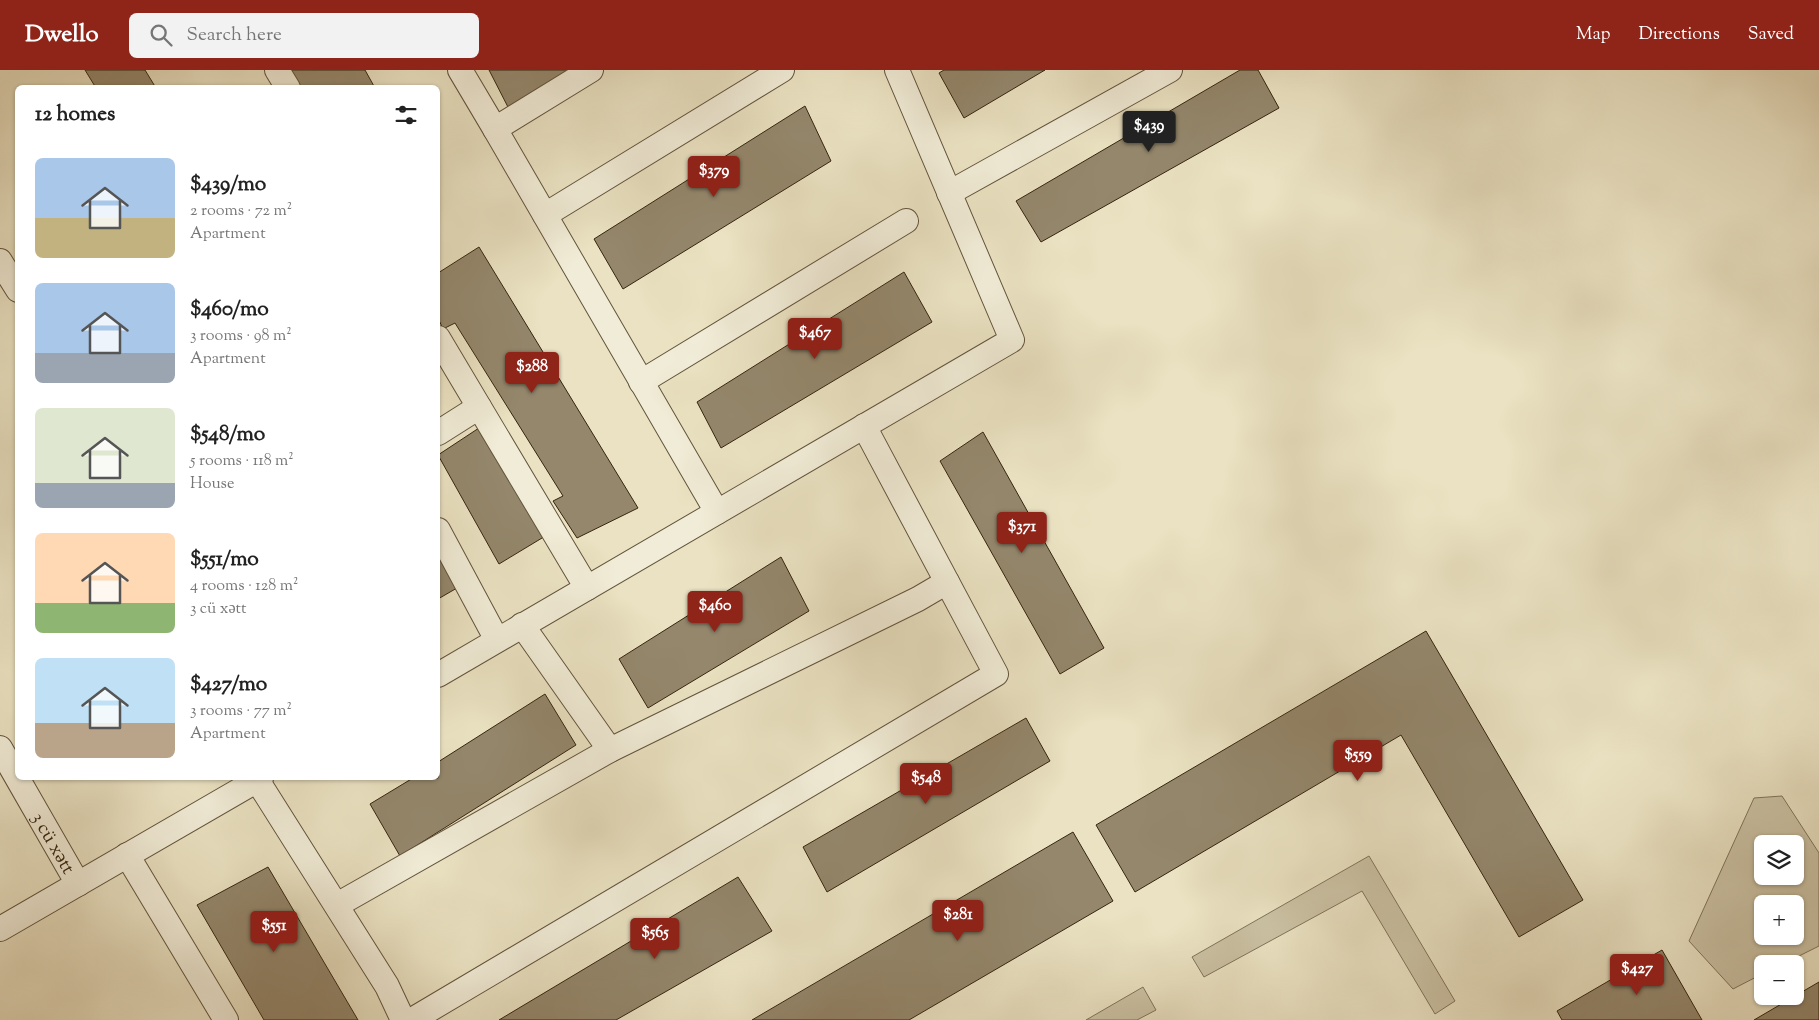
<!DOCTYPE html>
<meta charset="utf-8">
<style>
body{margin:0;font-family:"Sorts Mill Goudy",serif;background:#f2f2f2;color:#222;height:100vh;display:flex;flex-direction:column;font-size:19px;white-space:nowrap}
*{box-sizing:border-box;margin:0}
p{font-size:16px;color:#767676}
.icon{flex:none;width:28px;height:28px;fill:none;stroke:currentColor;stroke-width:2;stroke-linecap:round;stroke-linejoin:round}
.map{position:relative;flex:1;overflow:hidden}
.drawer{position:absolute;left:15px;top:15px;width:425px;height:695px;display:flex;flex-direction:column;background:#fff;border-radius:8px;box-shadow:0 1px 4px #0004}
.drawer>*{flex:none}
.fabs{position:absolute;left:1754px;top:765px;display:grid;gap:10px}
.fabs a{display:grid;place-items:center;width:50px;height:50px;border-radius:8px;background:#fff;box-shadow:0 1px 4px #0004;font-size:25px}
.price{position:absolute;translate:-50% -42px;padding:0 11px;border-radius:5px;background:#8f2418;color:#fff;font-size:16px;line-height:32px;filter:drop-shadow(0 1px 2px #0008)}
.price::after{content:'';position:absolute;left:50%;top:30px;width:15px;height:11px;margin-left:-8px;background:inherit;clip-path:polygon(0 0,100% 0,50% 100%)}
.price.current{background:#222;color:#fff}
ul{padding:0;list-style:none}
li{display:flex;align-items:center;gap:15px;height:125px;padding:0 20px}
li span{display:grid;place-items:center;flex:none;width:140px;height:100px;border-radius:8px;color:#555}
li>.icon{margin-inline-start:auto}
span .icon{width:60px;height:60px;fill:#fffc;stroke-width:1}
li b{font-size:21px}
h2{display:flex;justify-content:space-between;align-items:center;height:60px;padding:0 20px;font-size:21px}
header{display:flex;align-items:center;gap:30px;box-sizing:border-box;height:70px;padding:0 25px;background:#8f2418;color:#fff}
header strong{font-size:24px}
nav{display:flex;gap:28px;margin-inline-start:auto;font-size:18px}
.search{width:350px;height:45px;background:#f2f2f2;display:flex;align-items:center;gap:12px;box-sizing:border-box;padding:0 18px;border-radius:8px;color:#767676;font-size:19px}
.map>svg:first-child{display:block}
.green{fill:#cbc2a4;stroke:#80745a;fill-rule:evenodd}
.building{fill:#94876c;stroke:#36250f}
.lines{fill:none;stroke-linecap:round;stroke-linejoin:round}
.street-casing{stroke:#63543c;stroke-width:26}
.street{stroke:#f1ecd7;stroke-width:24}
.labels{text-anchor:middle;stroke-width:4;stroke-linejoin:round;paint-order:stroke}
.street-label{font-size:19px;fill:#36250f;stroke:#f1ecd7}
</style>
<header>
<strong>Dwello</strong>
<div class="search"><svg class="icon" aria-label="search" viewBox="0 0 24 24"><circle cx="10" cy="10" r="6"/><path d="M15 15l6 6"/></svg>Search here</div>
<nav><a>Map</a><a>Directions</a><a>Saved</a></nav>
</header>
<div class="map">
<svg width="1819" height="950" viewBox="0 0 1819 950">
<rect width="100%" height="100%" fill="#eae2c2"/>
<filter id="stains"><feTurbulence type="fractalNoise" baseFrequency=".004" numOctaves="4"/><feColorMatrix values="0 0 0 0 .2 0 0 0 0 .09 0 0 0 0 .02 0 0 0 .5 -.17"/></filter>
<radialGradient id="worn" r=".72"><stop offset=".6" stop-color="#630" stop-opacity="0"/><stop offset="1" stop-color="#630" stop-opacity=".3"/></radialGradient>
<path class="green" d="M1782,726L1819,783V876L1783,894H1762V904L1733,919L1689,871L1754,728ZM1762,774H1795V806H1762ZM1762,834H1795V866H1762Z
M1369,786L1455,931L1435,944L1362,821L1204,907L1192,887Z
M1143,917L1156,940L1137,950H1086Z"/>
<path class="building" d="M85,0H145L156,18H96Z
M289,0H365L375,18H300Z
M489,0H571L509,39Z
M944,0H1045L964,48L939,3Z
M1240,0H1258L1279,38L1041,172L1016,131Z
M805,36L831,91L623,219L594,169Z
M479,177L638,438L577,468L553,431L563,426L455,253L443,259L438,248V203Z
M904,202L932,252L721,378L697,332Z
M482,356L547,465L499,494L438,385Z
M983,362L1104,578L1060,604L940,391Z
M438,485L457,518L438,529Z
M781,487L809,541L648,638L619,589Z
M1426,561L1583,830L1519,867L1401,665L1135,822L1096,755Z
M545,624L576,675L400,786L370,734L413,708H438V692Z
M1026,648L1050,691L827,822L803,777Z
M1073,762L1113,831L909,950H752Z
M268,797L358,950H264L197,835Z
M738,807L772,861L616,950H499Z
M1662,880L1702,950H1562L1557,941Z
M1819,912V950H1754L1795,926Z"/>
<g class="lines">
<defs>
<g id="street">
<path d="M277,0L288,18"/>
<path d="M460,0L495,59"/>
<path d="M591,0L495,59L717,442"/>
<path d="M949,123L1170,0"/>
<path d="M545,145L782,0"/>
<path d="M0,191L18,220"/>
<path d="M438,268L587,518"/>
<path d="M641,312L906,151"/>
<path d="M438,363L479,337"/>
<path d="M438,460L497,570"/>
<path d="M522,555L610,680"/>
<path d="M438,605L1012,270L897,0"/>
<path id="s1" d="M0,678L78,814"/>
<path d="M257,710L387,916L403,950"/>
<path d="M127,785L226,950"/>
<path d="M337,835L610,680L918,529L947,512"/>
<path d="M0,859L261,708"/>
<path d="M412,950L996,604L864,356"/>
</g>
</defs>
<use href="#street" class="street-casing"/>
<use href="#street" class="street"/>
</g>
<g class="labels">
<g class="street-label">
<text dy="7" stroke="none"><textPath href="#s1" startOffset="109">3 cü xətt</textPath></text>
</g>
</g>
<rect width="100%" height="100%" filter="url(#stains)"/>
<rect width="100%" height="100%" fill="url(#worn)"/>
</svg>
<div class="fabs">
<a><svg class="icon" aria-label="layers" viewBox="0 0 24 24"><path d="M12 4l9 5-9 5-9-5zM3 14l9 5 9-5"/></svg></a>
<a>+</a>
<a>−</a>
</div>
<b class="price current" style="left:1149px;top:83px">$439</b>
<b class="price" style="left:714px;top:128px">$379</b>
<b class="price" style="left:815px;top:290px">$467</b>
<b class="price" style="left:532px;top:324px">$288</b>
<b class="price" style="left:1022px;top:484px">$371</b>
<b class="price" style="left:715px;top:563px">$460</b>
<b class="price" style="left:1358px;top:712px">$559</b>
<b class="price" style="left:926px;top:735px">$548</b>
<b class="price" style="left:958px;top:872px">$281</b>
<b class="price" style="left:274px;top:883px">$551</b>
<b class="price" style="left:655px;top:890px">$565</b>
<b class="price" style="left:1637px;top:926px">$427</b>
<section class="drawer">
<h2>12 homes<svg class="icon" aria-label="filters" viewBox="0 0 24 24"><path d="M4 7h16M4 17h16"/><circle cx="9" cy="7" r="2"/><circle cx="15" cy="17" r="2"/></svg></h2>
<ul>
<li><span style="background:linear-gradient(#a9c7e8 60%,#c2b280 0)"><svg class="icon" aria-label="home" viewBox="0 0 24 24"><path d="M3 11l9-7 9 7M6 9v11h12V9"/></svg></span><div><b>$439/mo</b><p>2 rooms · 72 m²</p><p>Apartment</p></div></li>
<li><span style="background:linear-gradient(#a9c7e8 70%,#9aa5b1 0)"><svg class="icon" aria-label="home" viewBox="0 0 24 24"><path d="M3 11l9-7 9 7M6 9v11h12V9"/></svg></span><div><b>$460/mo</b><p>3 rooms · 98 m²</p><p>Apartment</p></div></li>
<li><span style="background:linear-gradient(#dfe7d0 75%,#9aa5b1 0)"><svg class="icon" aria-label="home" viewBox="0 0 24 24"><path d="M3 11l9-7 9 7M6 9v11h12V9"/></svg></span><div><b>$548/mo</b><p>5 rooms · 118 m²</p><p>House</p></div></li>
<li><span style="background:linear-gradient(#ffd9b3 70%,#8fb573 0)"><svg class="icon" aria-label="home" viewBox="0 0 24 24"><path d="M3 11l9-7 9 7M6 9v11h12V9"/></svg></span><div><b>$551/mo</b><p>4 rooms · 128 m²</p><p>3 cü xətt</p></div></li>
<li><span style="background:linear-gradient(#bfe0f5 65%,#b9a48a 0)"><svg class="icon" aria-label="home" viewBox="0 0 24 24"><path d="M3 11l9-7 9 7M6 9v11h12V9"/></svg></span><div><b>$427/mo</b><p>3 rooms · 77 m²</p><p>Apartment</p></div></li>
</ul>
</section>
</div>
